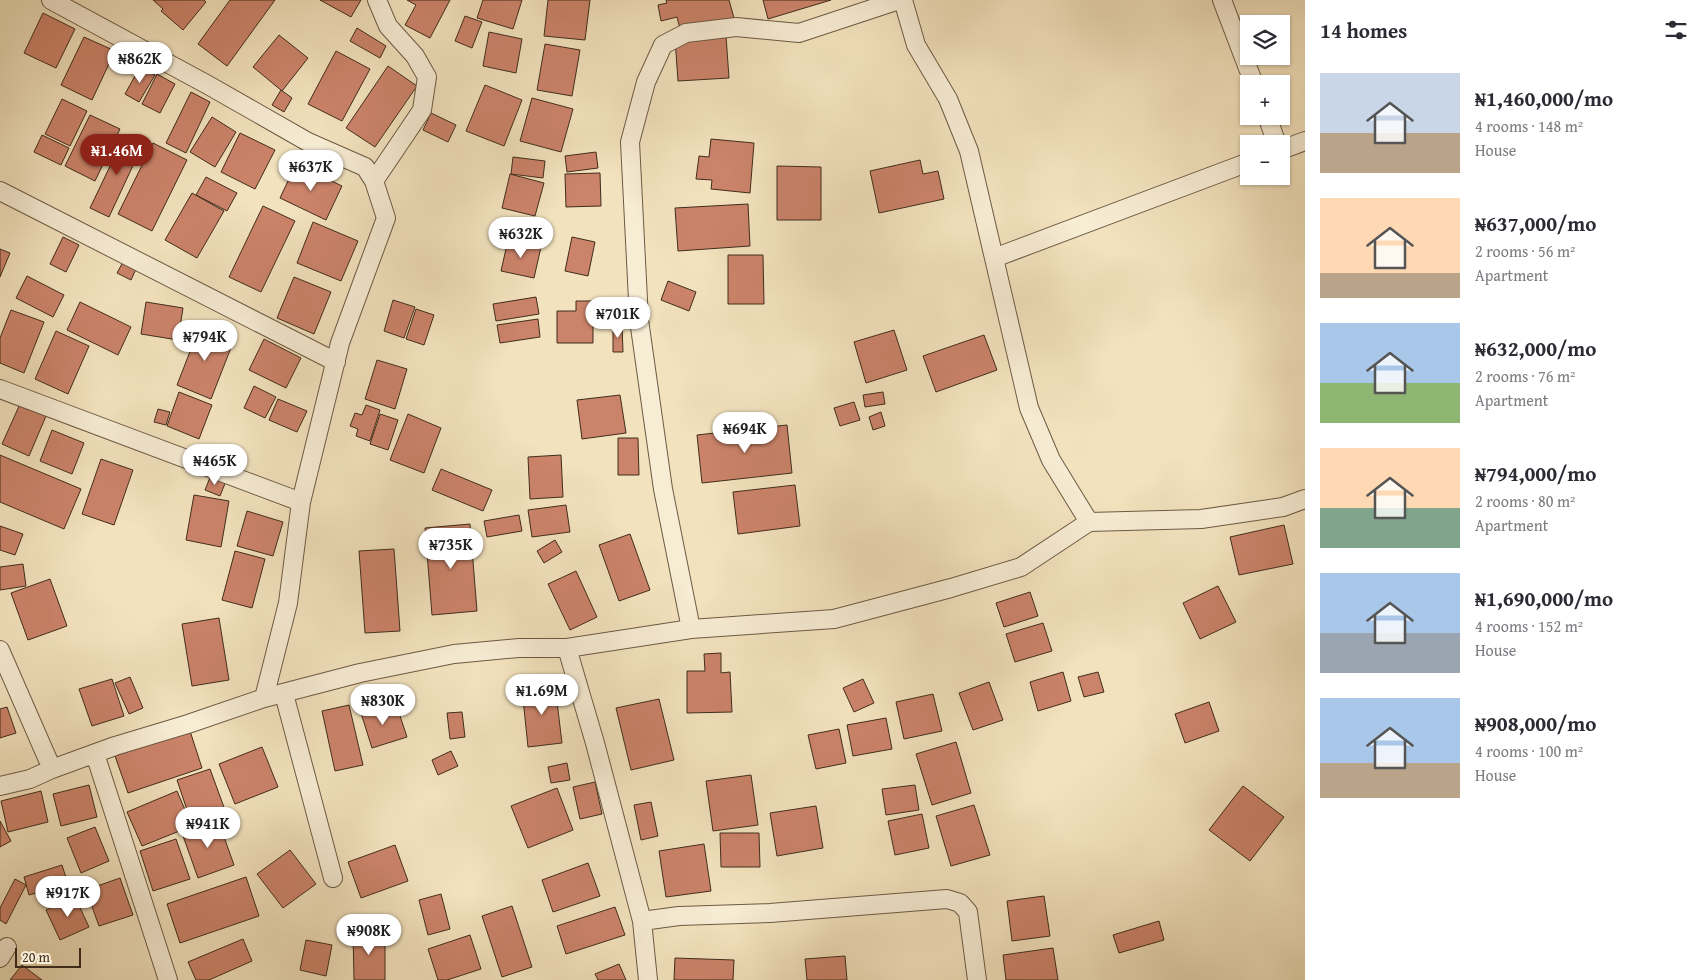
<!DOCTYPE html>
<meta charset="utf-8">
<style>
body{margin:0;font-family:"Gentium Book Plus",serif;background:#f2f2f3;color:#2b2b33;height:100vh;display:flex;flex-direction:column;font-size:19px;white-space:nowrap}
*{box-sizing:border-box;margin:0}
p{font-size:16px;color:#7c7c81}
.icon{flex:none;width:28px;height:28px;fill:none;stroke:currentColor;stroke-width:2;stroke-linecap:round;stroke-linejoin:round}
.map{position:relative;flex:1;overflow:hidden}
.side{display:flex;flex-direction:column;background:#fff;width:400px}
.side>*{flex:none}
.controls{position:absolute;left:1240px;top:15px;display:grid;gap:10px}
.controls a{display:grid;place-items:center;width:50px;height:50px;border-radius:0px;background:#fff;box-shadow:0 1px 4px #0004;font-size:25px}
.scale{position:absolute;left:15px;bottom:12px;width:66px;box-sizing:border-box;padding-left:5px;border:2px solid #412c1b;border-top:0;font-size:14px;line-height:18px;white-space:nowrap;color:#412c1b;-webkit-text-stroke:4px #f7ecd4;paint-order:stroke}
.price{position:absolute;translate:-50% -42px;padding:0 11px;border-radius:18px;background:#fff;color:#222;font-size:16px;line-height:32px;filter:drop-shadow(0 1px 2px #0008)}
.price::after{content:'';position:absolute;left:50%;top:30px;width:15px;height:11px;margin-left:-8px;background:inherit;clip-path:polygon(0 0,100% 0,50% 100%)}
.price.on{background:#8f2418;color:#fff}
ul{padding:0;list-style:none}
li{display:flex;align-items:center;gap:15px;height:125px;padding:0 15px}
li span{display:grid;place-items:center;flex:none;width:140px;height:100px;border-radius:0px;color:#555}
li>.icon{margin-inline-start:auto}
span .icon{width:60px;height:60px;fill:#fffc;stroke-width:1}
li b{font-size:21px}
h2{display:flex;justify-content:space-between;align-items:center;height:60px;padding:0 15px;font-size:21px}
main{display:flex;flex:1;min-height:0}
.map>svg:first-child{display:block}
.building{fill:#cb836a;stroke:#412c1b}
.lines{fill:none;stroke-linecap:round;stroke-linejoin:round}
.street-casing{stroke:#6d5a44;stroke-width:20}
.street{stroke:#f7ecd4;stroke-width:18}
</style>
<main>
<div class="map">
<svg width="1305" height="980" viewBox="0 0 1305 980">
<rect width="100%" height="100%" fill="#f2e2bd"/>
<filter id="stains"><feTurbulence type="fractalNoise" baseFrequency=".004" numOctaves="4"/><feColorMatrix values="0 0 0 0 .2 0 0 0 0 .09 0 0 0 0 .02 0 0 0 .5 -.17"/></filter>
<radialGradient id="worn" r=".72"><stop offset=".6" stop-color="#630" stop-opacity="0"/><stop offset="1" stop-color="#630" stop-opacity=".3"/></radialGradient>
<path class="building" d="M153,0H204L206,2L183,30L161,11L163,9Z
M230,0H275L227,66L198,44Z
M320,0H361L351,17Z
M407,0H450L430,38L405,25L416,5Z
M483,0H522L513,29L477,18Z
M548,0H590L585,40L544,36Z
M666,0H729L734,18L680,29L677,17L661,21L658,5L667,3Z
M763,0H831L768,19Z
M43,13L75,29L56,68L24,53Z
M465,16L482,22L472,48L455,41Z
M357,28L386,46L380,58L350,41Z
M489,32L522,39L516,73L483,66Z
M279,35L308,58L282,91L253,67Z
M726,36L729,78L678,81L675,39Z
M84,37L115,51L92,100L61,85Z
M545,44L580,50L572,96L537,90Z
M336,51L370,69L342,121L308,104Z
M388,66L417,86L375,147L346,128Z
M140,67L155,75L139,102L125,94Z
M157,74L175,84L160,113L142,104Z
M485,85L522,100L504,146L466,131Z
M281,90L292,98L284,112L272,105Z
M191,92L210,102L186,153L166,143Z
M532,98L573,109L561,152L520,141Z
M62,99L87,111L70,146L45,134Z
M431,113L456,125L448,142L423,130Z
M90,115L120,129L95,181L65,166Z
M212,117L236,132L215,167L190,152Z
M240,133L275,150L255,189L221,172Z
M42,135L69,148L61,165L34,152Z
M125,135L143,144L109,217L90,208Z
M711,139L754,143L750,193L711,189L712,180L696,179L699,156L709,157Z
M153,143L187,160L152,231L118,214Z
M596,152L598,168L567,172L565,156Z
M513,157L545,161L543,178L511,174Z
M920,160L923,174L938,171L944,199L879,213L870,171Z
M296,164L342,186L326,220L280,198Z
M777,166L821,167V220H777Z
M600,173L601,206L566,207L565,174Z
M510,174L544,183L535,216L502,208Z
M206,177L237,193L227,211L196,195Z
M192,193L224,211L197,258L165,240Z
M748,204L750,246L678,251L675,208Z
M263,206L295,221L261,292L229,277Z
M313,222L358,241L341,281L297,263Z
M63,237L79,245L66,272L50,264Z
M572,237L595,242L588,276L565,271Z
M508,240L541,247L534,278L501,271Z
M0,249L10,253L0,277Z
M728,255H763L764,304H728Z
M123,262L136,269L131,280L117,273Z
M27,276L64,295L53,317L16,298Z
M294,277L331,292L314,334L277,318Z
M668,281L696,292L689,311L661,300Z
M536,297L539,314L496,321L493,304Z
M393,300L415,307L404,338L384,331Z
M576,301H593V343H557V311H576Z
M80,302L131,327L118,355L67,330Z
M146,302L183,308L178,340L141,334Z
M416,309L434,315L424,345L406,339Z
M11,310L44,322L24,373L0,363V338Z
M538,319L540,337L500,343L497,325Z
M613,325H622L623,352H613Z
M200,326L234,340L211,399L177,385Z
M894,330L907,370L866,383L854,342Z
M56,331L89,346L68,394L35,379Z
M984,335L997,370L936,392L923,356Z
M264,339L301,358L286,388L249,370Z
M377,360L407,369L395,409L365,399Z
M254,386L276,397L265,418L244,408Z
M179,392L212,405L199,439L167,426Z
M883,392L885,404L865,407L863,395Z
M620,395L626,433L582,439L577,400Z
M278,399L307,411L297,432L269,420Z
M854,402L860,420L840,426L834,408Z
M20,404L46,416L29,456L2,444Z
M366,405L380,410L370,441L356,436L358,429L350,426L355,413L362,415Z
M158,409L170,412L166,425L154,422Z
M881,412L885,426L873,430L869,417Z
M380,414L398,420L388,450L370,444Z
M408,414L441,428L424,473L390,460Z
M787,425L792,473L702,483L697,435Z
M52,430L84,443L72,474L40,461Z
M618,438H638L639,475H618Z
M0,455L81,489L64,529L0,502Z
M561,455L563,497L530,499L528,457Z
M101,459L133,470L114,525L82,514Z
M441,469L492,490L483,511L432,490Z
M211,475L226,481L220,496L205,490Z
M795,485L800,526L738,534L733,492Z
M194,495L229,501L221,547L186,540Z
M566,505L570,532L532,537L528,510Z
M247,511L283,522L273,556L237,546Z
M519,515L522,531L487,537L484,521Z
M470,524L477,611L432,615L425,528Z
M1284,525L1293,564L1239,575L1230,537Z
M0,526L23,534L15,555L0,550Z
M630,534L650,590L619,601L599,545Z
M555,540L562,552L544,563L537,551Z
M394,549L400,631L365,633L359,551Z
M235,551L265,559L252,608L222,600Z
M23,564L26,586L0,590V567Z
M576,571L597,617L570,630L548,584Z
M50,579L67,626L28,640L11,593Z
M1218,586L1236,622L1200,639L1183,603Z
M1030,592L1038,616L1004,627L996,603Z
M219,618L229,680L192,686L182,624Z
M1043,623L1052,651L1015,662L1006,634Z
M721,653V673L730,672L732,712L687,713V671H705L704,654Z
M1063,672L1071,701L1038,711L1030,682Z
M1098,672L1104,692L1084,697L1078,677Z
M130,677L143,708L129,714L115,683Z
M112,679L124,716L92,726L79,689Z
M863,679L874,703L854,712L843,688Z
M989,682L1003,720L973,730L959,693Z
M555,685L562,743L528,747L522,689Z
M933,694L942,731L904,739L896,702Z
M659,699L674,760L631,770L616,708Z
M1209,702L1219,731L1185,743L1175,714Z
M349,705L363,765L335,771L322,711Z
M376,705L380,716L398,710L407,737L372,748L360,710Z
M7,707L16,733L0,738V709Z
M462,712L465,737L450,739L447,713Z
M886,718L892,749L853,756L847,725Z
M839,729L846,763L816,769L808,735Z
M190,731L202,768L128,793L115,756Z
M956,742L971,793L932,805L916,754Z
M262,747L278,787L235,804L219,764Z
M451,751L458,766L438,775L432,760Z
M567,763L570,780L551,783L548,767Z
M210,769L225,810L191,822L177,780Z
M751,775L758,825L713,831L706,781Z
M595,782L602,814L580,819L573,787Z
M89,785L97,817L61,826L53,794Z
M915,785L919,810L886,815L882,789Z
M1243,786L1284,817L1250,861L1209,830Z
M557,788L573,830L528,848L511,806Z
M41,791L48,822L8,832L1,801Z
M177,791L192,826L142,846L127,812Z
M651,802L658,836L641,840L634,805Z
M974,805L990,855L951,866L936,816Z
M816,806L823,848L777,856L770,813Z
M922,814L929,848L895,855L888,821Z
M218,820L234,865L198,878L182,833Z
M0,821L11,841L0,847Z
M95,827L109,861L81,873L67,838Z
M720,833H759L760,867H721Z
M176,839L190,879L153,891L140,851Z
M704,844L711,891L666,897L659,851Z
M395,845L408,881L361,898L348,862Z
M290,850L316,884L283,908L257,874Z
M588,863L600,896L553,912L542,880Z
M62,865L68,884L29,895L24,877Z
M246,877L259,916L180,943L167,904Z
M120,878L133,915L99,926L86,890Z
M15,879L26,885L6,924L0,920V908Z
M441,894L450,929L428,935L419,900Z
M1044,896L1050,936L1012,941L1007,901Z
M75,897L89,927L60,940L46,910Z
M512,906L532,967L502,977L482,916Z
M615,907L625,935L566,954L557,926Z
M1159,921L1164,940L1119,953L1113,935Z
M385,932V980H354L353,933Z
M470,935L481,969L447,980H438L428,949Z
M243,939L252,961L209,980H196L188,962Z
M306,940L332,945L326,976L300,970Z
M1053,948L1058,980H1006L1003,955Z
M845,956L847,980H807L805,959Z
M675,958L734,960L733,980H674Z
M619,964L626,980H598L595,974Z
M22,965L42,980H10Z"/>
<g class="lines">
<defs>
<path id="street" d="M51,0L208,85L308,142L365,167L374,181L386,218L340,343L301,502L288,603L264,698
M903,0L916,45L948,99L969,151L1029,408L1051,460L1089,522
M1222,0L1254,84
M1267,116L1277,144
M1281,150L1305,141
M374,181L422,110L427,77L415,56L388,26L377,0
M0,191L336,362
M994,258L1249,162
M0,389L301,502
M691,629L663,489L639,320L630,142L646,82L663,45L686,33L736,27L799,33L899,0
M567,648L595,743L642,921L648,980
M0,650L52,769
M284,694L333,878
M95,754L168,980
M0,786L30,779L52,769L115,746L188,724L264,698L360,673L454,654L519,648H567L691,629L834,619L951,588L1021,567L1089,522L1201,519L1283,507L1305,499
M642,921L679,916L770,913L947,899L960,903L968,912L977,980
M0,958L7,947"/>
</defs>
<use href="#street" class="street-casing"/>
<use href="#street" class="street"/>
</g>
<rect width="100%" height="100%" filter="url(#stains)"/>
<rect width="100%" height="100%" fill="url(#worn)"/>
</svg>
<div class="controls">
<a><svg class="icon" aria-label="layers" viewBox="0 0 24 24"><path d="M12 4l9 5-9 5-9-5zM3 14l9 5 9-5"/></svg></a>
<a>+</a>
<a>−</a>
</div>
<div class="scale">20 m</div>
<b class="price" style="left:140px;top:84px">₦862K</b>
<b class="price on" style="left:117px;top:176px">₦1.46M</b>
<b class="price" style="left:311px;top:192px">₦637K</b>
<b class="price" style="left:521px;top:259px">₦632K</b>
<b class="price" style="left:618px;top:339px">₦701K</b>
<b class="price" style="left:205px;top:362px">₦794K</b>
<b class="price" style="left:745px;top:454px">₦694K</b>
<b class="price" style="left:215px;top:486px">₦465K</b>
<b class="price" style="left:451px;top:570px">₦735K</b>
<b class="price" style="left:542px;top:716px">₦1.69M</b>
<b class="price" style="left:383px;top:726px">₦830K</b>
<b class="price" style="left:208px;top:849px">₦941K</b>
<b class="price" style="left:68px;top:918px">₦917K</b>
<b class="price" style="left:369px;top:956px">₦908K</b>
</div>
<section class="side">
<h2>14 homes<svg class="icon" aria-label="filters" viewBox="0 0 24 24"><path d="M4 7h16M4 17h16"/><circle cx="9" cy="7" r="2"/><circle cx="15" cy="17" r="2"/></svg></h2>
<ul>
<li><span style="background:linear-gradient(#c9d6e8 60%,#b9a48a 0)"><svg class="icon" aria-label="home" viewBox="0 0 24 24"><path d="M3 11l9-7 9 7M6 9v11h12V9"/></svg></span><div><b>₦1,460,000/mo</b><p>4 rooms · 148 m²</p><p>House</p></div></li>
<li><span style="background:linear-gradient(#ffd9b3 75%,#b9a48a 0)"><svg class="icon" aria-label="home" viewBox="0 0 24 24"><path d="M3 11l9-7 9 7M6 9v11h12V9"/></svg></span><div><b>₦637,000/mo</b><p>2 rooms · 56 m²</p><p>Apartment</p></div></li>
<li><span style="background:linear-gradient(#a9c7e8 60%,#8fb573 0)"><svg class="icon" aria-label="home" viewBox="0 0 24 24"><path d="M3 11l9-7 9 7M6 9v11h12V9"/></svg></span><div><b>₦632,000/mo</b><p>2 rooms · 76 m²</p><p>Apartment</p></div></li>
<li><span style="background:linear-gradient(#ffd9b3 60%,#7fa58c 0)"><svg class="icon" aria-label="home" viewBox="0 0 24 24"><path d="M3 11l9-7 9 7M6 9v11h12V9"/></svg></span><div><b>₦794,000/mo</b><p>2 rooms · 80 m²</p><p>Apartment</p></div></li>
<li><span style="background:linear-gradient(#a9c7e8 60%,#9aa5b1 0)"><svg class="icon" aria-label="home" viewBox="0 0 24 24"><path d="M3 11l9-7 9 7M6 9v11h12V9"/></svg></span><div><b>₦1,690,000/mo</b><p>4 rooms · 152 m²</p><p>House</p></div></li>
<li><span style="background:linear-gradient(#a9c7e8 65%,#b9a48a 0)"><svg class="icon" aria-label="home" viewBox="0 0 24 24"><path d="M3 11l9-7 9 7M6 9v11h12V9"/></svg></span><div><b>₦908,000/mo</b><p>4 rooms · 100 m²</p><p>House</p></div></li>
</ul>
</section>
</main>
